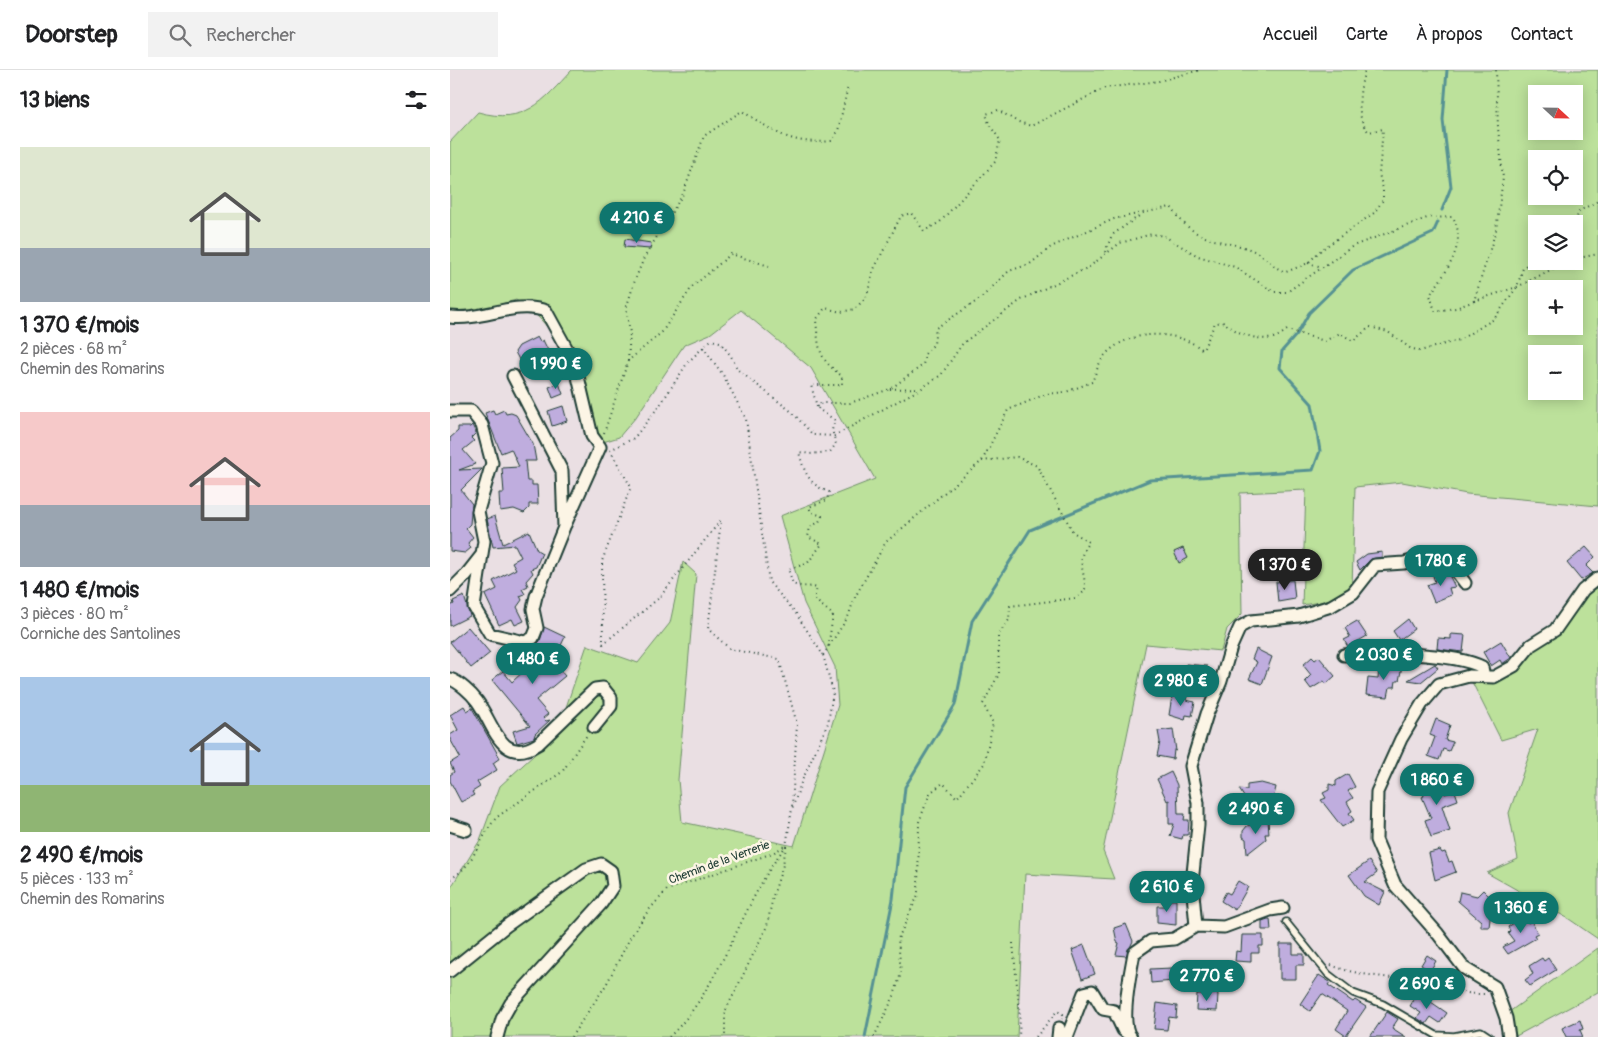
<!DOCTYPE html>
<html lang="fr">
<meta charset="utf-8">
<style>
body{margin:0;font-family:Pangolin,sans-serif;background:#f2f2f2;color:#202124;height:100vh;display:flex;flex-direction:column;font-size:19px;white-space:nowrap}
*{box-sizing:border-box;margin:0}
p{font-size:16px;color:#757577}
.icon{flex:none;width:28px;height:28px;fill:none;stroke:currentColor;stroke-width:2;stroke-linecap:round;stroke-linejoin:round}
.map{position:relative;flex:1;overflow:hidden}
.drawer{display:flex;flex-direction:column;background:#fff;width:450px}
.drawer>*{flex:none}
.needle{width:32px;rotate:112deg}
.controls{position:absolute;left:1078px;top:15px;display:grid;gap:10px}
.controls a{display:grid;place-items:center;width:55px;height:55px;border-radius:0px;background:#fff;box-shadow:0 2px 12px #0003;font-size:25px}
.price{position:absolute;translate:-50% -42px;padding:0 11px;border-radius:18px;background:#0f766e;color:#fff;font-size:16px;line-height:32px;filter:drop-shadow(0 1px 2px #0008)}
.price::after{content:'';position:absolute;left:50%;top:30px;width:15px;height:11px;margin-left:-8px;background:inherit;clip-path:polygon(0 0,100% 0,50% 100%)}
.price.current{background:#222;color:#fff}
ul{padding:0;list-style:none}
li{display:grid;align-content:center;gap:10px;height:265px;padding:0 20px}
li span{display:grid;place-items:center;height:155px;border-radius:0px;color:#555}
li>.icon{margin-inline-start:auto}
span .icon{width:90px;height:90px;fill:#fffc;stroke-width:1}
li b{font-size:21px}
h2{display:flex;justify-content:space-between;align-items:center;height:60px;padding:0 20px;font-size:21px}
header{display:flex;align-items:center;gap:30px;box-sizing:border-box;height:70px;padding:0 25px;background:#fff;border-bottom:1px solid #e0e0e0}
header strong{font-size:24px}
nav{display:flex;gap:28px;margin-inline-start:auto;font-size:18px}
.search{width:350px;height:45px;background:#f2f2f2;display:flex;align-items:center;gap:12px;box-sizing:border-box;padding:0 18px;border-radius:0px;color:#757577;font-size:19px}
main{display:flex;flex:1;min-height:0}
.map>svg:first-child{display:block}
.green{fill:#bce19b;stroke:#6e8f68;fill-rule:evenodd}
.lines{fill:none;stroke-linecap:round;stroke-linejoin:round}
.stream{stroke:#569293;stroke-width:3}
.building{fill:#bfadde;stroke:#1f3d34}
.service-casing{stroke:#1f3d34;stroke-width:9}
.minor-casing{stroke:#1f3d34;stroke-width:15}
.path{stroke:#1f3d34;stroke-width:2;stroke-dasharray:1 4;stroke-linecap:butt}
.service{stroke:#fcf5e5;stroke-width:5.5}
.minor{stroke:#fcf5e5;stroke-width:11}
.labels{text-anchor:middle;stroke-width:5;stroke-linejoin:round;paint-order:stroke}
.street-label{font-size:12px;fill:#1f3d34;stroke:#fcf5e5}
</style>
<header>
<strong>Doorstep</strong>
<div class="search"><svg class="icon" aria-label="search" viewBox="0 0 24 24"><circle cx="10" cy="10" r="6"/><path d="M15 15l6 6"/></svg>Rechercher</div>
<nav><a>Accueil</a><a>Carte</a><a>À propos</a><a>Contact</a></nav>
</header>
<main>
<section class="drawer">
<h2>13 biens<svg class="icon" aria-label="filters" viewBox="0 0 24 24"><path d="M4 7h16M4 17h16"/><circle cx="9" cy="7" r="2"/><circle cx="15" cy="17" r="2"/></svg></h2>
<ul>
<li><span style="background:linear-gradient(#dfe7d0 65%,#9aa5b1 0)"><svg class="icon" aria-label="home" viewBox="0 0 24 24"><path d="M3 11l9-7 9 7M6 9v11h12V9"/></svg></span><div><b>1 370 €/mois</b><p>2 pièces · 68 m²</p><p>Chemin des Romarins</p></div></li>
<li><span style="background:linear-gradient(#f6c9c9 60%,#9aa5b1 0)"><svg class="icon" aria-label="home" viewBox="0 0 24 24"><path d="M3 11l9-7 9 7M6 9v11h12V9"/></svg></span><div><b>1 480 €/mois</b><p>3 pièces · 80 m²</p><p>Corniche des Santolines</p></div></li>
<li><span style="background:linear-gradient(#a9c7e8 70%,#8fb573 0)"><svg class="icon" aria-label="home" viewBox="0 0 24 24"><path d="M3 11l9-7 9 7M6 9v11h12V9"/></svg></span><div><b>2 490 €/mois</b><p>5 pièces · 133 m²</p><p>Chemin des Romarins</p></div></li>
</ul>
</section>
<div class="map">
<svg width="1148" height="967" viewBox="0 0 1148 967">
<rect width="100%" height="100%" fill="#eadfe3"/>
<filter id="ink" filterUnits="userSpaceOnUse"><feTurbulence type="fractalNoise" baseFrequency=".02" numOctaves="2"/><feDisplacementMap in="SourceGraphic" scale="10" xChannelSelector="R" yChannelSelector="G"/><feConvolveMatrix kernelMatrix="1 2 1 2 8 2 1 2 1" color-interpolation-filters="sRGB"/></filter>
<g filter="url(#ink)">
<path class="green" d="M122,0H1148V436L1017,424L952,412L905,417L902,517L876,531L852,535L856,420L790,423L792,544L777,559L771,581L696,574L653,781L664,809L575,804L567,967H0V819L30,770L50,716L107,664L137,575L188,593L220,553L233,492L246,504L228,710L232,752L344,776L388,635L385,597L354,533L330,446L425,409L361,298L291,240L260,264L234,275L186,347L169,367L153,372C141,358 138,343 132,327C119,288 103,252 66,230L15,244L0,243V72L28,42C75,55 92,32 122,0ZM1086,24H1124V61H1086ZM1086,89H1124V126H1086ZM1086,154H1124V191H1086ZM1086,219H1124V256H1086ZM1086,284H1124V321H1086Z
M1148,511V869L1119,849L1037,803L1068,789L1059,743L1088,659L1051,670L1022,612L1043,610L1068,596L1137,519Z
M1148,878V922L1066,966L1059,942Z"/>
<g class="lines">
<path class="stream" d="M992,140L1001,117L993,50L997,0
M415,967L443,829L455,717L505,635L522,551L580,460L700,410L863,400L870,381L862,334L830,298L832,281L847,264L859,243L903,200L983,163L988,152"/>
</g>
<path class="building" d="M175,169L201,173L200,179L174,177Z
M87,267L90,272L93,270L104,293L83,304L81,300L76,303L65,282L69,276Z
M109,313L113,324L103,328L99,317Z
M113,336L117,351L102,356L98,341Z
M43,340L45,344L54,340L56,344L61,343L66,345L83,374L86,391H75L77,411H82V415H87L88,434H79V438L74,443L64,439L50,441L49,423H54L52,398L69,397L61,379L51,383L35,343Z
M22,355L26,363L21,368L24,371L13,380L25,394L9,400L32,399L11,420L22,434L20,454L16,458L23,467L18,473L21,478L15,483L0,481V368L8,361V357H20Z
M45,446L53,474L79,461L87,480L92,483L86,497L81,499L83,503L76,511L78,516L72,519L75,524L70,526L72,530L67,537L74,551L65,555L62,549L49,555L35,525L47,519L43,511L66,499L62,492L71,487L65,475L43,477L37,449Z
M1136,477L1145,487L1136,496L1143,503L1131,510L1117,493Z
M733,478L738,488L729,493L724,482Z
M932,482V487L921,489L910,500L906,492L917,484Z
M998,503L1005,517L999,518L1001,525L984,532L977,515L985,512L983,506Z
M843,510L845,529L828,532L826,512Z
M14,526L20,546L0,556V536L4,534L3,531Z
M958,549L964,559L949,570L943,561Z
M907,551L917,566L898,577L894,570L900,567L895,558Z
M18,557L40,583L21,598L0,572Z
M94,557L115,567L103,592L115,606L86,630L98,644L93,648L96,651L100,650L85,664L84,668L67,673L63,661L80,656L42,610L53,601L62,612L76,599L73,596L93,578L86,575L90,571Z
M1001,564L1015,565L1013,582L987,579L988,568L1001,569Z
M1051,571L1061,588L1052,594L1050,590L1041,596L1033,582Z
M806,579L822,587L812,614L799,609L807,592L802,589Z
M862,587L865,590L869,587L885,606L876,614L874,611L861,619L855,611L861,605L853,595Z
M736,594L757,596L756,611L735,610Z
M936,594L952,596L949,611H946L945,617H940L938,627L916,625L918,608L928,609L929,598L936,599Z
M985,594L988,598L971,612L958,610Z
M725,623L737,626L736,630L745,632L742,646L736,645L735,650L719,645L722,626Z
M14,636L17,641L22,638L50,688L43,693L47,700L27,712L30,717L22,722L24,725L11,732L0,711V705L4,702L0,693L10,687L0,669V665L8,660L0,645Z
M986,649L1000,655L995,670L1003,672L999,681L993,679L989,690L978,686L985,667L980,665Z
M723,659L726,681L724,680L723,689L707,686L710,672L708,661Z
M721,702L727,715L728,744H735L734,750H739L738,765H733L732,769L720,766L724,754H719V730L717,731L707,709Z
M898,704L905,717L898,721L903,728L897,732L902,741L899,743L904,750L892,757L871,730L876,728L873,723L879,720V714L886,716V711Z
M989,707L995,724L1005,721L1008,730L992,736L1000,761L981,767L975,750L981,748L972,727L974,726L970,714Z
M1017,708L1021,717L1011,721L1007,711Z
M811,713L826,717L823,730L815,727L814,734L808,732L806,737L800,739L794,737L796,730L789,719L797,720V715Z
M818,750L819,764H815L816,769L797,784L796,769L793,767V761L797,756Z
M990,780L992,783L995,782L999,792L1002,791L1006,802L985,810L979,783Z
M919,791L927,803L915,812L935,822L929,835L914,826L899,805Z
M788,811L798,817L785,840L771,831L776,822L780,824Z
M1033,820L1044,831L1042,834L1039,857H1031V851L1008,831L1010,822L1027,826Z
M716,830H726V855L707,853V836H716Z
M1074,846L1078,853L1081,851L1088,863L1084,865L1086,868L1058,884L1053,877L1064,871L1058,863L1060,861L1058,857Z
M818,849H820L821,860H812V851Z
M676,854L683,871L676,886L666,885L669,873L667,872L664,858Z
M792,865H813V876H809V883H801V892L785,891L786,881L791,882Z
M830,874H843V884H854V895H846V909H830Z
M634,875L645,904L632,909L622,880Z
M977,885L986,891L980,901L971,895Z
M1092,888L1094,891L1098,888L1106,900L1080,916L1075,910L1083,904L1079,896Z
M722,898L723,911L701,913L700,899Z
M869,905L880,912L878,915L903,932L905,930L916,937L896,966L886,959L897,941L881,930L872,924L860,941L850,934Z
M968,923L997,943L990,953L981,947L976,954L967,948L971,943L960,936Z
M747,924H768L767,941L746,940Z
M707,933L727,936L726,948L719,947L717,960L704,959Z
M937,942L948,949L942,958L956,967H920Z
M1130,950L1133,959L1130,960L1133,967H1116L1112,958Z"/>
<g class="lines">
<defs>
<path id="service" d="M836,852L878,904L903,923L933,934L986,965L1004,966L1031,961L1040,967"/>
<path id="minor" d="M0,247C33,251 64,230 96,241L125,294L142,366L150,377L115,455
M0,341H21L32,355L42,393L28,441L34,471L24,537L40,564L75,572L83,568L87,558L83,539L86,526L114,457L112,401L63,306
M0,521L16,505L31,486
M894,585C925,581 1005,583 1032,597L1034,607
M0,609C9,612 21,623 27,631C44,654 51,697 88,674L145,619L153,618L161,628V636L144,657
M0,755L16,760
M746,856L742,813L748,755V733L741,696L757,644L771,611L781,577L790,557L801,551L849,546L881,536L903,523L925,495L954,493L984,485L997,489L1015,513
M746,856L774,857L820,840L833,838
M0,901L56,856L136,799L151,794L161,801L163,816L151,834L61,933L52,949L47,967
M608,967L609,958
M617,967L634,923L642,921L653,939L664,941L673,960L677,963
M681,967C669,954 681,900 684,883L701,871L724,869L746,856
M1059,967L1056,948L1045,917L1014,898L988,864L945,815L926,770L927,722L951,669L972,634L989,614L1019,606L1044,607L1064,596L1081,575L1105,560L1133,520L1148,508"/>
</defs>
<use href="#service" class="service-casing"/>
<use href="#minor" class="minor-casing"/>
<path class="path" d="M1124,156L1129,141L1148,131
M655,182L662,165L692,144
M1124,189L1148,184
M858,193L872,197
M1024,231L1067,217L1118,191
M253,277L273,305L296,349L319,512L345,542L373,585L383,622L378,653L351,713L342,739L333,795L323,826L317,856L275,942V967
M178,291L180,263L176,239L185,210L194,188L233,124L254,66L292,41C327,63 339,75 382,71L388,61L398,16
M440,319L470,318
M367,337L361,315H392V306C367,288 369,278 366,250L375,238L391,242L405,239L417,226L423,201L451,146L461,143L474,161L490,152L545,92L550,70L539,54L536,44L548,40L566,51L581,56L655,18L709,11L750,0
M154,363L178,291L212,262L242,217L281,184L319,196
M160,380L184,368L210,335L238,292L261,270L270,272L281,286L288,300L342,342L363,365L384,366L472,318L491,305L513,273L571,230L639,197L670,173L702,164L714,166L748,186L785,197L824,222H837L903,176L977,148L1003,147C1018,174 996,202 980,225L985,241L1006,238L1024,231L1046,160L1053,108L1048,58L1046,0
M160,380L181,417L152,491L153,574L209,528L271,450L258,559L280,579L329,589L347,654L342,736
M379,576L398,547L405,527L436,472L532,391L558,340L596,324L616,322L642,312C646,303 649,291 656,284C680,259 726,259 753,280L765,253L775,252C782,262 810,272 823,268C828,267 833,263 837,260L875,271L890,263L903,271L920,257L938,262L960,278L970,281L1009,270L1044,249L1067,217L1073,198L1086,186
M373,585L378,578L383,545L364,529L367,518C358,515 353,518 343,514L338,499L357,494L372,474L358,467L360,457L369,452L372,446L361,442L359,437L377,430L379,422C359,415 354,402 349,382L360,384L380,382L386,374L382,360L385,350L368,339L371,333H400L440,319L473,295L475,284L484,274L486,258L530,229L559,201L580,194L601,177L664,149L721,137C727,145 733,154 742,160C759,173 785,172 804,181C816,187 823,198 836,202L858,193L871,180L924,143L933,130V119L929,104L933,59L919,62C904,49 910,16 915,0
M0,809C25,796 29,767 47,747L112,702L137,665
M563,873L570,947L569,967
M881,895C905,905 930,906 956,910C983,913 1008,925 1035,924
M121,967L156,915L180,868L198,841L217,820L323,783L336,775
M219,967C272,917 290,836 335,777
M424,967L444,926L451,903L448,869L468,825L469,752L480,723L493,713L507,728L534,694L543,653L533,634L549,604L548,565L559,550L560,536L626,528L635,521C636,500 624,491 639,472L623,462L587,396L567,387L532,391
M586,967L607,941L613,944L612,949"/>
<use href="#service" class="service"/>
<use href="#minor" class="minor"/>
</g>
</g>
<g class="labels">
<g class="street-label">
<text transform="translate(269 792) rotate(-20)" y="4">Chemin de la Verrerie</text>
</g>
</g>
</svg>
<div class="controls">
<a><svg class="needle" viewBox="-14 -14 28 28"><path d="M0-13l5 13h-10z" fill="#e53935"/><path d="M0 13l5-13h-10z" fill="#757577"/></svg></a>
<a><svg class="icon" aria-label="locate" viewBox="0 0 24 24"><circle cx="12" cy="12" r="6"/><path d="M12 2v4M12 18v4M2 12h4M18 12h4"/></svg></a>
<a><svg class="icon" aria-label="layers" viewBox="0 0 24 24"><path d="M12 4l9 5-9 5-9-5zM3 14l9 5 9-5"/></svg></a>
<a>+</a>
<a>−</a>
</div>
<b class="price" style="left:187px;top:174px">4 210 €</b>
<b class="price" style="left:106px;top:320px">1 990 €</b>
<b class="price" style="left:991px;top:517px">1 780 €</b>
<b class="price current" style="left:835px;top:521px">1 370 €</b>
<b class="price" style="left:934px;top:611px">2 030 €</b>
<b class="price" style="left:83px;top:615px">1 480 €</b>
<b class="price" style="left:731px;top:637px">2 980 €</b>
<b class="price" style="left:987px;top:736px">1 860 €</b>
<b class="price" style="left:806px;top:765px">2 490 €</b>
<b class="price" style="left:717px;top:843px">2 610 €</b>
<b class="price" style="left:1071px;top:864px">1 360 €</b>
<b class="price" style="left:757px;top:932px">2 770 €</b>
<b class="price" style="left:977px;top:940px">2 690 €</b>
</div>
</main>
